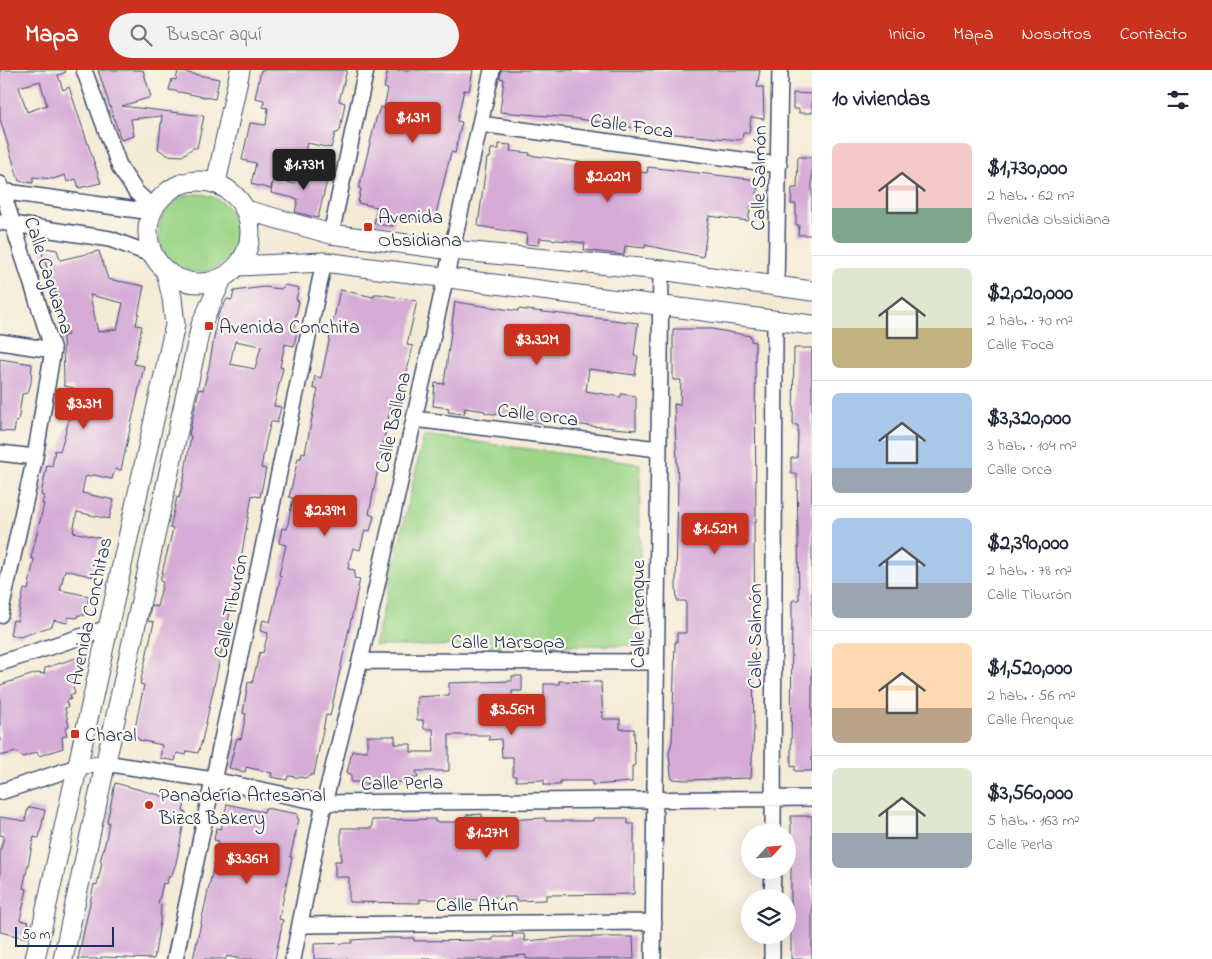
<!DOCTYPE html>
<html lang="es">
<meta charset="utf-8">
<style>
body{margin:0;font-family:"Indie Flower",sans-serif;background:#f2f2f3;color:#1f2937;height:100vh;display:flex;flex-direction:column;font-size:19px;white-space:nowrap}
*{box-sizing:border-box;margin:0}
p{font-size:16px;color:#747a83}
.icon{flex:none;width:28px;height:28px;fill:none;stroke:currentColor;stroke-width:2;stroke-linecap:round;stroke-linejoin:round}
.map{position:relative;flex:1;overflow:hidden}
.sheet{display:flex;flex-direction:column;background:#fff;width:400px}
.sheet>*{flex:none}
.needle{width:32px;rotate:64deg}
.fabs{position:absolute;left:741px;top:754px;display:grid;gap:10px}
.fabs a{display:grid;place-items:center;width:55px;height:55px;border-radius:50%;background:#fff;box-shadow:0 5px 20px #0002;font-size:25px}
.scale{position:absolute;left:15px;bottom:12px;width:99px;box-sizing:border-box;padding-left:5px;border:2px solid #1b2f5e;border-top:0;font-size:14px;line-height:18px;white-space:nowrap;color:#1b2f5e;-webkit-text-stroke:4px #fbf7ec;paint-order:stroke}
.price{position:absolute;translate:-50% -42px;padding:0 11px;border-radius:5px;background:#c8321e;color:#fff;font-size:16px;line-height:32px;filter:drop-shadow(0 1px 2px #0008)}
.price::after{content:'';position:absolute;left:50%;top:30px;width:15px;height:11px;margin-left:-8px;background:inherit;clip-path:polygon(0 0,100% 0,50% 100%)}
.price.selected{background:#222;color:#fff}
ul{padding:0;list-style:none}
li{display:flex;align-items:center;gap:15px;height:125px;padding:0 20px}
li+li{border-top:1px solid #e0e1e3}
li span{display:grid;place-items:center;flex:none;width:140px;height:100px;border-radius:8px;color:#555}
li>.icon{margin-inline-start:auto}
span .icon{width:60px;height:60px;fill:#fffc;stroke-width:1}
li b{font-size:21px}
h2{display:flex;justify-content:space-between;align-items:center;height:60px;padding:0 20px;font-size:21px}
header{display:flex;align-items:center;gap:30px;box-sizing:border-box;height:70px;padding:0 25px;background:#c8321e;color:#fff}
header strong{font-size:24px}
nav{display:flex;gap:28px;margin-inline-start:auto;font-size:18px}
.search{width:350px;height:45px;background:#f2f2f3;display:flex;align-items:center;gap:12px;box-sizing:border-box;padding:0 18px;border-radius:28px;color:#747a83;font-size:19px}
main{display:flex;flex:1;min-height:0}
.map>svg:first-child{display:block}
.green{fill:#9dd689;stroke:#5c8274}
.building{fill:#d6acd7;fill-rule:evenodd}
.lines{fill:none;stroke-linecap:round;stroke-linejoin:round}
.minor-casing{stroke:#3c4b70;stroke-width:18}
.tertiary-casing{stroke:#3c4b70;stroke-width:21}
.minor{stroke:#fff;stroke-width:15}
.tertiary{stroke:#fff;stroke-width:19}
.poi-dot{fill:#c8321e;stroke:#fbf7ec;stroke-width:2}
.labels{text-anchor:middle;stroke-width:4.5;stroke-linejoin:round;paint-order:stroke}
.street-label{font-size:20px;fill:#1b2f5e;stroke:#fbf7ec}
.poi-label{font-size:20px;fill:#1b2f5e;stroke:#fbf7ec;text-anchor:start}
</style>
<header>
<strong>Mapa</strong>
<div class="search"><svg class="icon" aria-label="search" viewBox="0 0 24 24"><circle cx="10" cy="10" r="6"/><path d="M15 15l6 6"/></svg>Buscar aquí</div>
<nav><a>Inicio</a><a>Mapa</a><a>Nosotros</a><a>Contacto</a></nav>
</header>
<main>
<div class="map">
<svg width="812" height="889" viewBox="0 0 812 889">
<rect width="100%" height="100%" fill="#fbf7ec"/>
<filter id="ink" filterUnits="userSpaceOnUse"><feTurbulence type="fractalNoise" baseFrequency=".02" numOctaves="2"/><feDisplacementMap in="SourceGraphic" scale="10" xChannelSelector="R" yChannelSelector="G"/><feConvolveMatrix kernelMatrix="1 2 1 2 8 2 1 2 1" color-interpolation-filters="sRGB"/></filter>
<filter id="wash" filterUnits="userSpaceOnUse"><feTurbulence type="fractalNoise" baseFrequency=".0096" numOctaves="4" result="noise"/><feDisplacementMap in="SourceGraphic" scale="20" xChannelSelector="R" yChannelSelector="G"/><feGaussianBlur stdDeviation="1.12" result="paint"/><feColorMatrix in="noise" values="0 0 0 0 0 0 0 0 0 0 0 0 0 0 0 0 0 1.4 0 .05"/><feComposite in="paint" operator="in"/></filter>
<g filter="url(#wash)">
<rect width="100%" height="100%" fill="#f4ebd5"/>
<path class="green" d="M159 163a39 39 0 1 1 78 0a39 39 0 1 1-78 0Z
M424,365L640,394V575L375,576Z"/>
<g id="blocks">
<path class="building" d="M0,0H65L66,2L58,5L63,20L69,17L101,113L79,118L76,109L67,112L65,105L53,109L33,107V113L19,111L0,49ZM40,11L47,35L27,42L19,17Z
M98,0H143L151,27L122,36L204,46L197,78H193L182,86L167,85L158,79L162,46L131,49L134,66L121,70Z
M261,0H347L339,31L345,33L340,60L338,63H335L331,78L307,73L302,94L277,89L271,119L251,114L256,93L242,90L250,53L266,55L268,38L263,37L264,30L255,28Z
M388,0H473L469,21L464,20L457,51L462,52L459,64L455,83L451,82L434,152L396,146L393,156L374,154L377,137L358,133L361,119L359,118L376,49L380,37L384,38L388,19L384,18Z
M501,0H760L757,17H763L764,49L751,47L749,63H743L742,69L739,70L675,64L572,48L500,42L504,9L500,8Z
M178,1L219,9L215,29L169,20L172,9L176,10Z
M793,23L812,24V43H799V39H793Z
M499,74L511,75L510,81L530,83L529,85L600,95V96L647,103L648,97L758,110L756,136L751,135L748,151L709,146L703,187L645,175V178L625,176L624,185L584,180L585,173L540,168L539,175L526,174L527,164L478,156L487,88H490L491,79H499Z
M798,87H812V165H798L799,155H796V134H791L792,118H797Z
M298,98L328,106L318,148L295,142L298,129L271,123L273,109L294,114Z
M40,177L57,180L60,190L99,181L108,209L144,216L136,255L142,256L134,294L144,296L121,400L115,399L112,409L94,405L85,407L82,423L114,430L109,449L77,442L73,462L100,468L96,487L99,488L94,507L65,500L60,520L89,526L85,545H78L77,548L68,547L67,553L54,550L52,556L20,567L10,565L13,550L17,551L24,519L28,520L34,489L31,488L44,434H42L44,426L41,425L47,395L52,396L55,380L60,381L71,343L69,342L74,318L64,316L63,266L68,265L62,241ZM90,225L123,233L117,259L98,262Z
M285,215L299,218L296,230L299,231L293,260L297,261L294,276L285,274L280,297L283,298L274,336L281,337L277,353L271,351L266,371L261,398L266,399L260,427L252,425L238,506L202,671L198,683L187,681L186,685L177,683L175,691L160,688L162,675L139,670L134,663L144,615L140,614L154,552L148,551L151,535L157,537L163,512L160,511L173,459L170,458L177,427L179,428L184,408L191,366L189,365L199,319L203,320L209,297L218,245L227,229L232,230L234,221L264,217L281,219ZM235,271L261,276L255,299L230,294Z
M340,220L374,227V224H379L417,231L407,275L413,276L402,322H398L395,337L391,336L386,358L369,444L374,446L370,461L365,460L360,480L353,478L350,489L348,499L355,500L354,508L360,509L330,646L326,645L314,704L305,708L288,706L287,710L271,707L272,703L246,697L245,702L229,698L237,668L241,669L246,644L243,643L248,612L252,613L260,582L263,583L268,563L260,561L263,550L270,552L281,506L279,505L286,475L279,473L282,458L287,459L293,428L289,427L293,411L298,388H301L302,382L305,383L316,328L318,320L313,318L315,306L321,308Z
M455,232L518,241V239L638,253L634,285L638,286L635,305L589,299L586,321L621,327V324L636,326V360L590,356L574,354L575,351L543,347V353L524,351V348L485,343V341L465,338L464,344L448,342L449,338L433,336L435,313L444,314Z
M673,259H712L751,266V271L755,272L756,453H754L755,595H753L754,659L751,708L685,710L672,709L671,706L669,683L672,672L675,572H677V563H686V531H677L676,516L678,412L674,334L680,335L681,310H673Z
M794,278H812V701H795V696L791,697L792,533L793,530H799L797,404H791V388H797L798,364V355H793Z
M0,289L32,294L31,313L28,323L22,324L18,352L16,351L14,362L0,361Z
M82,586L78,605L73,607L76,613L73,617L75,624L70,625L71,629L66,631L68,637L65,638L69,656L65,658L67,665L62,667L63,678L39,686L37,682L23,687L16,682L0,686V615L37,603L44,604L45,598Z
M512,606H522V621H512V653H544V614H559V611L601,612L603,649H620V659H634L635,696H632V712L592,715V711H560V715H544V710L516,711V706H513V687H502L501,669L489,670V665H449V701H416L418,708H402V712L360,714V712H351V704L347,703L352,681H367V666H395V674H411V682H434L433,659H424L423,650H417V627L449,625V613L512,611Z
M115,713L185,732L183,741L186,742L176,793L171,807L169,806L166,814L163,813L158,834L161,835L160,852L154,889L101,887V889H78L94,814L97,815L102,793L100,791L106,770L109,752H107Z
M227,734L264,742L265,738L298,744L297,748L299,749L290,787H292L279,849L283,850L275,889H240L227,886L226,889H193L219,771L214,770L216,758L221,759Z
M30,737L45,740L39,768L34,767L23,818L27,819L20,850L29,852L26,868L0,862V782L4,766L0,765V747L25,751L28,738Z
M482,744V751L545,748V751H593V748H628V754H634V824L546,825V830L516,831V827H483V830L420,829V833L349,832V807H335V791H341V758H372V750L435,749V752H455L467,750L466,745Z
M791,746H812V889H791V852H788V840L791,839Z
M512,864H524L525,871L572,867H633L634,889H526V885L502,887V889H314V874L352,873V870L383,868H414V871L493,870V867H513Z"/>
</g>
</g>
<g filter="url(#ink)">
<use href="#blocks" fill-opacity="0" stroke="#3c4b70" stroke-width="1"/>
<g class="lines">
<defs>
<path id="minor" d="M84,0L120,98L136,122L153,138
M480,54L779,95
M0,114L53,280L35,387L0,545
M0,121L152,142
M0,152L110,169L153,185
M331,164L366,0
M776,217L780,0
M0,272L53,280
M414,349L658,379
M0,383L35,387
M360,591L656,592
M0,593L108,558
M0,722L77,697L105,693L213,710L324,733L812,728
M773,762L775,251
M772,828L773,800
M300,855L654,852
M175,889L324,192
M293,889L324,733L360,591L492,0
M653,889L661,200
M772,889V865"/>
<path id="tertiary" d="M148 162a51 51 0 1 1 102 0a51 51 0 1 1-102 0Z
M216,113L240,0
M246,140L331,164L452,180L661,200L812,221
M238,196L324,192L812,255
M35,889L175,255L172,228L166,202
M63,889L201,255L222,209"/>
</defs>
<use href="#minor" class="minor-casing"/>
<use href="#tertiary" class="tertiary-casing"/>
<use href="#minor" class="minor"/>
<use href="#tertiary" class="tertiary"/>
</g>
</g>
<g class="poi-dot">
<rect x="363" y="152" width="10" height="10" rx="2.5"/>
<rect x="204" y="251" width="10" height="10" rx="2.5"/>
<rect x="70" y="659" width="10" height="10" rx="2.5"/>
<circle cx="149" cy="735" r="5"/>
</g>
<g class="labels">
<g class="street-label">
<text transform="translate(632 55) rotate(8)" y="7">Calle Foca</text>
<text transform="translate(758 108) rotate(-89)" y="7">Calle Salmón</text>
<text transform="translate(50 205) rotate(72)" y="7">Calle Caguama</text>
<text transform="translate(538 344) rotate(7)" y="7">Calle Orca</text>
<text transform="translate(392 352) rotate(-77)" y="7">Calle Ballena</text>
<text transform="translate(230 536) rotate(-78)" y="7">Calle Tiburón</text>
<text transform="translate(89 541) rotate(-78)" y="7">Avenida Conchitas</text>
<text transform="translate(637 544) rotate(-90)" y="7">Calle Arenque</text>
<text transform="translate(754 566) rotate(-90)" y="7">Calle Salmón</text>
<text x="508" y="578">Calle Marsopa</text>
<text transform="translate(402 712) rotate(-1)" y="7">Calle Perla</text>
<text x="477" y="841">Calle Atún</text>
</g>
<g class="poi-label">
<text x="378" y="153">Avenida<tspan x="378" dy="23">Obsidiana</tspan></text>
<text x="219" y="263">Avenida Conchita</text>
<text x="85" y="671">Charal</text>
<text x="159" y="731">Panadería Artesanal<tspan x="159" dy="23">Bizc8 Bakery</tspan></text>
</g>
</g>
</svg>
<div class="fabs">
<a><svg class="needle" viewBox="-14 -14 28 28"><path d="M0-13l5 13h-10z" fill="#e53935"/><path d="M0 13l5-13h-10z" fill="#747a83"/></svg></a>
<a><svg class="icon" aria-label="layers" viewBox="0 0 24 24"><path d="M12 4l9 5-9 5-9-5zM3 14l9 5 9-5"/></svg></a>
</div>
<div class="scale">50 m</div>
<b class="price" style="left:413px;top:74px">$1.3M</b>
<b class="price selected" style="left:304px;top:121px">$1.73M</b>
<b class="price" style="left:608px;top:133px">$2.02M</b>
<b class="price" style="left:537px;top:296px">$3.32M</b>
<b class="price" style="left:84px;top:360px">$3.3M</b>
<b class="price" style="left:325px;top:467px">$2.39M</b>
<b class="price" style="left:715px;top:485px">$1.52M</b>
<b class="price" style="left:512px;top:666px">$3.56M</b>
<b class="price" style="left:487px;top:789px">$1.27M</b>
<b class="price" style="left:247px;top:815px">$3.36M</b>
</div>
<section class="sheet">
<h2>10 viviendas<svg class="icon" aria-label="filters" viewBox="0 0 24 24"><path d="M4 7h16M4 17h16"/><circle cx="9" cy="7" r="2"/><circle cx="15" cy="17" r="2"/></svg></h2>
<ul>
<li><span style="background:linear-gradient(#f6c9c9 65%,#7fa58c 0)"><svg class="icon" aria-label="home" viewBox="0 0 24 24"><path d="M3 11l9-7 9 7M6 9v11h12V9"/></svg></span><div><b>$1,730,000</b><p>2 hab. · 62 m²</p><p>Avenida Obsidiana</p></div></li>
<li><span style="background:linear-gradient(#dfe7d0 60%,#c2b280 0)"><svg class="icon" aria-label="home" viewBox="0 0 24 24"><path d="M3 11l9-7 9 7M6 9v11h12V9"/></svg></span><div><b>$2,020,000</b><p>2 hab. · 70 m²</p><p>Calle Foca</p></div></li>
<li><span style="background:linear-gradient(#a9c7e8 75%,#9aa5b1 0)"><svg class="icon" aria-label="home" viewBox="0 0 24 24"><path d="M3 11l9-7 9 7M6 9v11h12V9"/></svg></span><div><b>$3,320,000</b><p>3 hab. · 104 m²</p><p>Calle Orca</p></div></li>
<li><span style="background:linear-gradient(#a9c7e8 65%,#9aa5b1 0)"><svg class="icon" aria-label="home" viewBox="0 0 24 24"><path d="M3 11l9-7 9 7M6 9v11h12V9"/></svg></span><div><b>$2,390,000</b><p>2 hab. · 78 m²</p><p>Calle Tiburón</p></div></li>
<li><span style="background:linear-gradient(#ffd9b3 65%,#b9a48a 0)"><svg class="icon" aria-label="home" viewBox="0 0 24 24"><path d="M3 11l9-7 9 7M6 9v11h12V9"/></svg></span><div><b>$1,520,000</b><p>2 hab. · 56 m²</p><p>Calle Arenque</p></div></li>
<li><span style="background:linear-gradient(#dfe7d0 65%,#9aa5b1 0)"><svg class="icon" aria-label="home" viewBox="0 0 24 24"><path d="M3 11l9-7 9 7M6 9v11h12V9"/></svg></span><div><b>$3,560,000</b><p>5 hab. · 163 m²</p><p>Calle Perla</p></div></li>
</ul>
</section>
</main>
